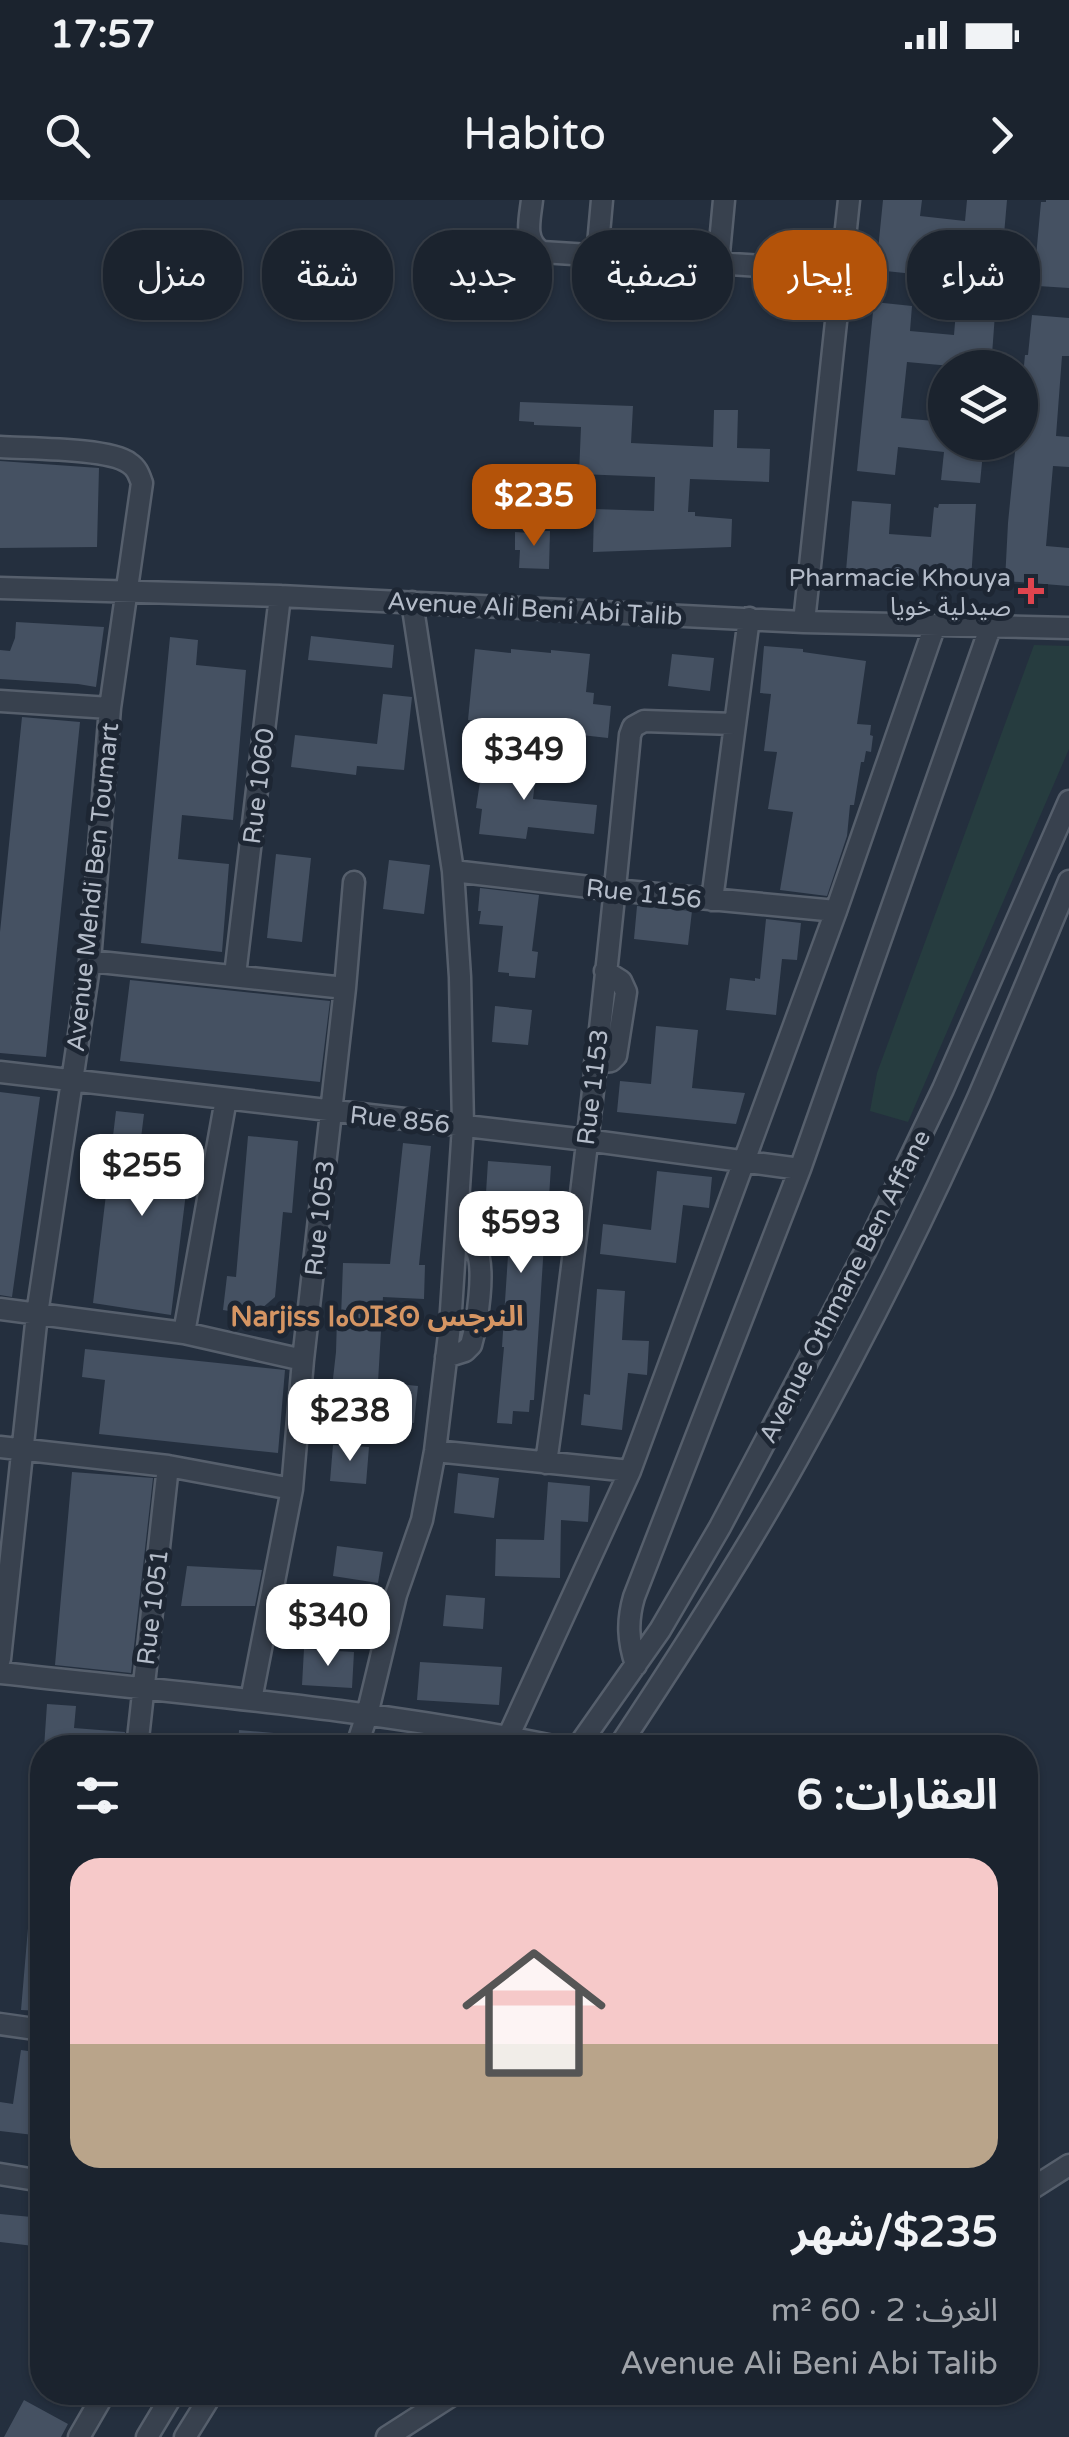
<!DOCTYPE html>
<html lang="ar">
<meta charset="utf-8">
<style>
body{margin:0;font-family:"Varela Round","Noto Sans Arabic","Noto Sans Tifinagh",sans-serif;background:#242b36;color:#f1f3f6;direction:rtl;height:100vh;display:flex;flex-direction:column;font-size:38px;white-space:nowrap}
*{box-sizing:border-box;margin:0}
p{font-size:32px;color:#a0a4aa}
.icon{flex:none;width:55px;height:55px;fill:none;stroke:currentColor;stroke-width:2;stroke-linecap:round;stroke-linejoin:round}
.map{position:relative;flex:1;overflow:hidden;direction:ltr}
.panel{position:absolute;left:30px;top:1535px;width:1008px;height:670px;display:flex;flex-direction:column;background:#1b232e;border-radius:40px;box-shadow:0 2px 8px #0004,0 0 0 2px #39404a;direction:rtl}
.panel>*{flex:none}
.hud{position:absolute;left:30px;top:30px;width:1010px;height:90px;direction:rtl;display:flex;gap:20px}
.controls{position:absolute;left:928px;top:150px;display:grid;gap:20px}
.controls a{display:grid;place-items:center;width:110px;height:110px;border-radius:50%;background:#1b232e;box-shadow:0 2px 8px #0004,0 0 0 2px #39404a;font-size:50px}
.price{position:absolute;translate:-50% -85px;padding:0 22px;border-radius:20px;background:#fff;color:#222;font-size:32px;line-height:65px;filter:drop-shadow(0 2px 5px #0008)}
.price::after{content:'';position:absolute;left:50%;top:60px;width:30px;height:22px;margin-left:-15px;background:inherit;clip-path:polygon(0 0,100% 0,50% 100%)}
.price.active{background:#b45309;color:#fff}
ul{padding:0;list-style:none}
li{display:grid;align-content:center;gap:20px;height:530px;padding:0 40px}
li+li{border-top:2px solid #39404a}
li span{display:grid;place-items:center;height:310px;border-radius:30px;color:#555}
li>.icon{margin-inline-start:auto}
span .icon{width:180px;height:180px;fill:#fffc;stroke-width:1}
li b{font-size:42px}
h2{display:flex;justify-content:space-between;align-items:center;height:120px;padding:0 40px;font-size:42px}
.tag{padding:0 35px;border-radius:40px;background:#1b232e;box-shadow:0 2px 8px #0004,0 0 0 2px #39404a;font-size:35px;line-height:90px}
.tag.active{background:#b45309;color:#fff}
.status{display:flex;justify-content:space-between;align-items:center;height:70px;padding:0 50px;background:#1b232e;direction:ltr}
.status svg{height:28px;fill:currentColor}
header{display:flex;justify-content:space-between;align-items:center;height:130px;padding:0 40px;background:#1b232e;font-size:45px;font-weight:600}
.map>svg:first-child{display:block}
.green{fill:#263c3f}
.building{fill:#455162}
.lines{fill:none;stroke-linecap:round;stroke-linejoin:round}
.street-casing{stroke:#565f6c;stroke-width:25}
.street{stroke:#38414e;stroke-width:20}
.health-dot{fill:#e0444e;stroke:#1d2633;stroke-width:4}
.labels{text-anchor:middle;stroke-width:10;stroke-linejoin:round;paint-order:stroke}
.poi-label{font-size:25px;fill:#b4bcc9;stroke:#1d2633;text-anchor:end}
.street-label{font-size:25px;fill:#b4bcc9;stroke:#1d2633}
.neighbourhood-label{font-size:28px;font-weight:bold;fill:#d59563;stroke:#1d2633}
</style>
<div class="status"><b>17:57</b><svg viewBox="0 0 49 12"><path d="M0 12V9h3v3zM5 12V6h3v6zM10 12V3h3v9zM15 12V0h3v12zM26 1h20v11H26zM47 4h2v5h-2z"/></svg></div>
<header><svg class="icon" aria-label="forward" viewBox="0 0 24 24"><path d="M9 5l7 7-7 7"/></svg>Habito<svg class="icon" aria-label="search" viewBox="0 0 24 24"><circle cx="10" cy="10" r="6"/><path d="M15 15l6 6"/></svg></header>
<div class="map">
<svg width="1069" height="2237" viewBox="0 0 1069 2237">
<rect width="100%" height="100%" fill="#242f3e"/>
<path class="green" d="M1034,445L1069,446V549L908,922L870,911L877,873Z"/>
<path class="building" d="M883,0H922L920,16L965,21L967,0H1007L1000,81L960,78L963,50L917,46L914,74L876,70Z
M1046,0H1069V88L1038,86L1039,79H1034L1041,2H1046Z
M874,102L912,106L910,131L954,135L956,111L995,114L991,168H951V166L907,162L901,218L945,222V242H984L980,283L941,280L944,252L898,247L895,275L857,271Z
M1032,115L1069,118V156H1062L1056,236L1069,237V267L1053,266L1046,346L1069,348V386L1005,381L1008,323L1016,242H1020L1021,196L1025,155H1028Z
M520,202L633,206L631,243L713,247L714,210H738L737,248L770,249L769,282L690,279L688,312H695V316L732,319L731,347L593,352L594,309L654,311L655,277L579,274L581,227L534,225V222L519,221Z
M0,261L99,268L97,347L0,348Z
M852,301L891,304L889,334L931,337L934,307L938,308L939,304H976L971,380L846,371Z
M530,331H550L549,369L519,368L520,350H515V332L530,333Z
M16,422L104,427L96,487L78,484L0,479V450L10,451L15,438Z
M311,436L394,445L392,468L308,460Z
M170,437L198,440L196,465L246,470L233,620L182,615L178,659L229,664L222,752L141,743Z
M764,446L803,449V452L866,461L857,524L871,525L870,535L873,536L871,552L866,551L864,562H861L854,605H850L847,636L827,696L780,690L793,612L768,609L777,552L764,551L771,494L760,493Z
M475,449L511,453V449L551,453V450L590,454L586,492L594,493L593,504L611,506L608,538L546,531L547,528L468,520Z
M672,454L714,458L710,491L668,486Z
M383,494L412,497L404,570L357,566L356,575L291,567L295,535L377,544Z
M22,517L80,522L46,857L0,853V732Z
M484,555L506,557V561L537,564L533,599L597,605L594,634L528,627L526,639L479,634L482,609L476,608Z
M276,654L311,658L302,742L267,738Z
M389,660L430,665L424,714L383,709Z
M480,688L539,695L532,751L538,752L535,778L509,776V773L498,772L503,726L479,724L481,711H478Z
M637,706L692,711L688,745L634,739Z
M766,719L801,723L797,760L782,759L776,815L726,810L730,778L755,781V778L760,779Z
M130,780L330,801L320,882L120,861Z
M495,806L532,810L528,845L492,842Z
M656,826L698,830L692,888L745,893L736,924L617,912L620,881L651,884Z
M0,892L40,897L12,1097L0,1095Z
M116,911L144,914L141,938L192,944L171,1115L93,1103Z
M248,936L298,941L292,1013L283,1012L275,1097L254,1115L223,1110L227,1076L236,1077Z
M403,943L431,946L419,1065H425L424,1099L383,1097L378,1182L418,1186L414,1223L329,1214L336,1152L337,1118H341L343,1063L390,1064Z
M488,961L551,966L548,1013H546L534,1200H530L529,1212L513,1211L512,1224L497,1223L504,1147H502L511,1010L485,1009Z
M657,971L712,977L709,1008L683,1005L676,1063L600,1054L603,1024L651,1030Z
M597,1089L625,1091L622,1140L649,1141L647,1175L628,1173L622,1230L581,1225L584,1194L590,1195Z
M85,1149L285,1170L278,1253L99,1234L105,1180L82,1177Z
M333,1245L369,1247L366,1284L330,1281Z
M72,1272L153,1278L131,1473L55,1465Z
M458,1273L499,1278L494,1318L454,1313Z
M548,1282L590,1286L588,1322L561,1320L560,1378L495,1376L496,1339L544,1340Z
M337,1346L383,1352L378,1383L333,1376Z
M187,1366L262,1370L255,1406H181Z
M446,1395L485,1398L483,1429L443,1426Z
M304,1449L354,1452L352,1488L302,1485Z
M420,1462L502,1467L499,1505L417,1500Z
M47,1504L76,1506L74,1528L125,1532L123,1548H44Z
M239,1530L274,1533L273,1548H238Z
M31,1693H42V1811L21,1810Z
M21,1850L42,1853V1936L0,1931V1902L13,1904Z
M0,2014L42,2018V2047L0,2042Z
M24,2200L68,2224L61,2237H4Z"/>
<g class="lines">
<defs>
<path id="street" d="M532,0C530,19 523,41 542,52L841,71
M597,56L602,0
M718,64L724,0
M0,247C29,249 109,248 129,263C137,268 139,275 142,283L110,508L90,761L37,1114L0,1459
M0,388L280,396L804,422L1069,428
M804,422L849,0
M0,501L110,508
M453,671L615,690L836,711
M712,700L749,418
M90,761L345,788L303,1160L292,1289L251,1500
M235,775L280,396
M345,788L354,682
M595,863L611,861L616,856L626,792L621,781L605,771
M0,872L586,940L800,969
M0,1109L184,1133L303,1160
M184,1133L226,899
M446,1157L465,1151L471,1145C477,1124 486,1068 476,1049C472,1041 465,1039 457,1035
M0,1247L168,1266L292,1289
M435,1251L630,1271
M546,1263C580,1021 607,778 630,535L633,527L644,521L734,524
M636,1465C628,1441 627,1421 634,1397L800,969L990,428
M0,1473C188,1494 378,1509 563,1548
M137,1548L168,1266
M356,1548L367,1515L396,1395L422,1320L435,1251L450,1126L463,926L460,777L453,671L412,402
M503,1548L630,1271L836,711L935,425
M577,1548L660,1430L720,1327L865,1052L943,889L1069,601
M618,1548C681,1453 743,1357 798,1258C863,1141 924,1020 978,898C1009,826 1039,753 1069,681
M0,1824L42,1830
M0,1974L42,1981
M1025,1993L1069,1965
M79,2237L105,2192
M147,2237L174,2192
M185,2237L213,2192
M387,2237L457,2192"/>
</defs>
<use href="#street" class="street-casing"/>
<use href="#street" class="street"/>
</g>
<path class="health-dot" d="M1026 376h10v10h10v10h-10v10h-10v-10h-10v-10h10z"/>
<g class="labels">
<g class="poi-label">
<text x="1011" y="386">Pharmacie Khouya<tspan x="1011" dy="29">صيدلية خويا</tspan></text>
</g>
<g class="street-label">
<text transform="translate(535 408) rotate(3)" y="9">Avenue Ali Beni Abi Talib</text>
<text transform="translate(258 586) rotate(-83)" y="9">Rue 1060</text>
<text transform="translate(92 687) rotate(-84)" y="9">Avenue Mehdi Ben Toumart</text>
<text transform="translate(644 693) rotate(6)" y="9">Rue 1156</text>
<text transform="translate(592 887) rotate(-83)" y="9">Rue 1153</text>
<text transform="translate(400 919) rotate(6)" y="9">Rue 856</text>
<text transform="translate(319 1018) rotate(-84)" y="9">Rue 1053</text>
<text transform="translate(844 1086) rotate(-63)" y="9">Avenue Othmane Ben Affane</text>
<text transform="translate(152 1407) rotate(-83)" y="9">Rue 1051</text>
</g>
<g class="neighbourhood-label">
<text x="377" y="1126">Narjiss ⵏⴰⵔⵊⵉⵙ النرجس</text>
</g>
</g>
</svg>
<div class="controls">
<a><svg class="icon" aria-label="layers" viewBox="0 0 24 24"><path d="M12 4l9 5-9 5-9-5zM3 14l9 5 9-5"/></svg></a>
</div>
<b class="price active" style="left:534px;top:349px">$235</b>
<b class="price" style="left:524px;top:603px">$349</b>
<b class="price" style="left:142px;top:1019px">$255</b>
<b class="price" style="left:521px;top:1076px">$593</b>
<b class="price" style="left:350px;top:1264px">$238</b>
<b class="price" style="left:328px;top:1469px">$340</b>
<div class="hud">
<a class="tag">شراء</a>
<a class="tag active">إيجار</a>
<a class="tag">تصفية</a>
<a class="tag">جديد</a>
<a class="tag">شقة</a>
<a class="tag">منزل</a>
</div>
<section class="panel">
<h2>العقارات: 6<svg class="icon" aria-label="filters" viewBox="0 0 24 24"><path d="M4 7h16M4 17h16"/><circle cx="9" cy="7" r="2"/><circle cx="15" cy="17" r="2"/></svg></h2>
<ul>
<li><span style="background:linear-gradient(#f6c9c9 60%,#b9a48a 0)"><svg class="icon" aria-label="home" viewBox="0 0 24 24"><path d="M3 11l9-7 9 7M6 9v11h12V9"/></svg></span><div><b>$235/شهر</b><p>الغرف: 2 · 60 m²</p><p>Avenue Ali Beni Abi Talib</p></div></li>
</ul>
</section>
</div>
